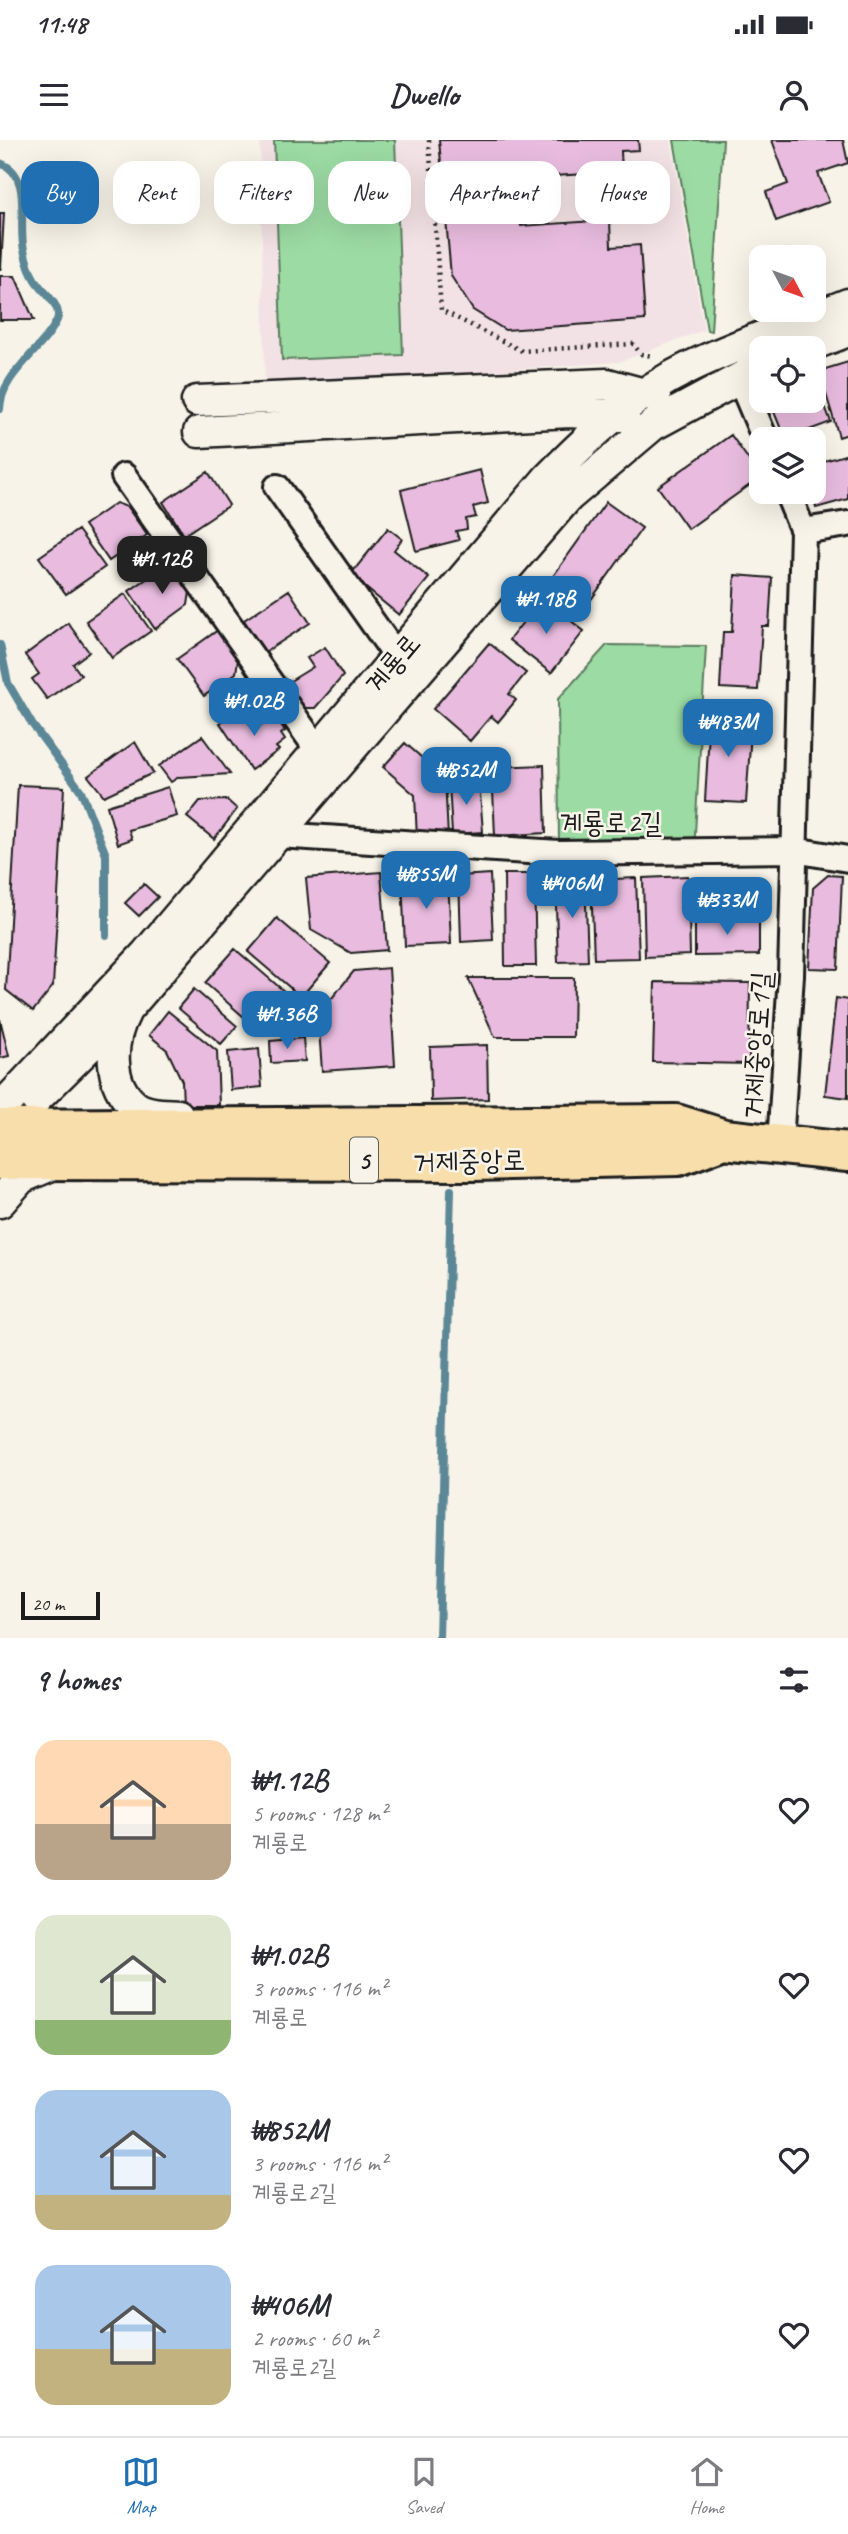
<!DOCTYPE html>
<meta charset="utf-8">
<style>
body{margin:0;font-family:Caveat,"Poor Story",sans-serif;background:#f7f7f7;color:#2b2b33;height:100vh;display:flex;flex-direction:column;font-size:26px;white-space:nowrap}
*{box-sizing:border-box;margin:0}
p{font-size:23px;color:#7c7c81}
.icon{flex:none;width:38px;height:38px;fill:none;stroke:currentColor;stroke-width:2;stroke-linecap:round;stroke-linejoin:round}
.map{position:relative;height:1498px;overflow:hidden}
.panel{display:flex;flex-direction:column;background:#fff;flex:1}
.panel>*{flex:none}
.banner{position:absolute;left:21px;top:21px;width:807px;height:63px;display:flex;gap:14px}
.needle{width:46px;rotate:131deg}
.tools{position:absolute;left:749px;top:105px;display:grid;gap:14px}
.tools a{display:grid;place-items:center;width:77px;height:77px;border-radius:14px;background:#fff;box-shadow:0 7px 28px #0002;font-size:35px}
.scale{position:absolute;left:21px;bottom:18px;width:79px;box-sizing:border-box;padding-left:7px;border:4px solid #1c1c1c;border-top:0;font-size:19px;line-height:24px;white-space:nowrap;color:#1c1c1c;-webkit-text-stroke:5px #f7f3e8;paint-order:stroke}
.price{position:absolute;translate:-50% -60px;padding:0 16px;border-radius:14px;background:#1f6fb2;color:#fff;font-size:23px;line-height:46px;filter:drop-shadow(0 2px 4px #0008)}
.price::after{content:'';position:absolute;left:50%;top:42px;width:21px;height:16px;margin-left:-10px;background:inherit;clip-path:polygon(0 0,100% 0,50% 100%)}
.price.selected{background:#222;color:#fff}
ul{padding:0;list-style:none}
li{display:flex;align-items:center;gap:21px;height:175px;padding:0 35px}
li span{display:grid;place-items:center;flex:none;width:196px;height:140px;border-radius:21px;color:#555}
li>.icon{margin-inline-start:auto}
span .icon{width:84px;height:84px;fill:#fffc;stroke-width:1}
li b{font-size:30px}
h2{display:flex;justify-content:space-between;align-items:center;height:84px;padding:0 35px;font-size:30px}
.tag{padding:0 24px;border-radius:21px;background:#fff;box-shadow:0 7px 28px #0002;font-size:24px;line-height:63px}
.tag.selected{background:#1f6fb2;color:#fff}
.status{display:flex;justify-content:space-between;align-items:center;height:49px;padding:0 35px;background:#fff;direction:ltr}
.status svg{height:19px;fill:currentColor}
header{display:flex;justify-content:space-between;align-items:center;height:91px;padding:0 35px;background:#fff;font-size:32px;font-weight:600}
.dock{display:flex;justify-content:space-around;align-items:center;height:98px;border-top:2px solid #e1e1e2;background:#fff;font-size:19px;color:#7c7c81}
.dock a{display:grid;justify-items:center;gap:4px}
.dock .selected{color:#1f6fb2}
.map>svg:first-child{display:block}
.built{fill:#f3e2e5}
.green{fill:#9cdba4;stroke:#5c7c60;stroke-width:2}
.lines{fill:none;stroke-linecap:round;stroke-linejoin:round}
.stream{stroke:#5c8796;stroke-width:8}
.building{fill:#e9bcdf;stroke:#1c1c1c;stroke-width:2}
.minor-casing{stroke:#1c1c1c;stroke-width:30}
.tertiary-casing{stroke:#1c1c1c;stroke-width:35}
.primary-casing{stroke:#1c1c1c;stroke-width:44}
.path{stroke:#1c1c1c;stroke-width:4.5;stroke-dasharray:2 5;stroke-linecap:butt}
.minor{stroke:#f7f3e8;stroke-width:24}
.tertiary{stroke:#f7f3e8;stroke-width:30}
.primary{stroke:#f8deab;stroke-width:38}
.labels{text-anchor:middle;stroke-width:5;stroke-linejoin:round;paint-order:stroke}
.shield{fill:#f7f3e8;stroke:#5e5c59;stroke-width:2}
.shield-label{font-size:26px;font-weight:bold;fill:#1c1c1c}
.street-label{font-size:28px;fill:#1c1c1c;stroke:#f7f3e8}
</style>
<div class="status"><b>11:48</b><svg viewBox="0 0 49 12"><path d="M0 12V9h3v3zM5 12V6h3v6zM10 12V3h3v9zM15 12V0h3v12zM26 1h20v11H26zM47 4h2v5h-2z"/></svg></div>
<header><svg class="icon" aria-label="menu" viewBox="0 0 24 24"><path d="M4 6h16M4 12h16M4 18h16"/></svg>Dwello<svg class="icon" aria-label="person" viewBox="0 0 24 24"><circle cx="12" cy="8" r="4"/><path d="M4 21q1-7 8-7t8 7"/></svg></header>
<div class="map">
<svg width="848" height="1498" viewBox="0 0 848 1498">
<rect width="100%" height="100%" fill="#f7f3e8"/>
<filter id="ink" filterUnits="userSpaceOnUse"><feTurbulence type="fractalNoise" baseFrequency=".0143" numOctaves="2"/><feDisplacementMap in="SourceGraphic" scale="14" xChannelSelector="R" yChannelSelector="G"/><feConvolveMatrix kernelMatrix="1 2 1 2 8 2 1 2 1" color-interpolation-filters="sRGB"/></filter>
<g filter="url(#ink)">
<path class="built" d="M260,0H671L704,190L619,222L265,247Z"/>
<path class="green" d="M274,0H395L403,215L282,220Z
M674,0H723L711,191L707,190Z
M607,505L706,506L694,711L559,713L558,559Z"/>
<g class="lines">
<path class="stream" d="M0,23C34,35 17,82 24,110C26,119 30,132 35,140C42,151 63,166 57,180C43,211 1,233 0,269
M0,505L8,543L32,584L81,651L106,715V795
M439,1498L451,1050"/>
</g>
<path class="building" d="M439,0H638L639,10L621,11L622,32L518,38L521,86L610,80L611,107L640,105L645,180L505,190L473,170L451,136Z
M772,0H843L848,23L818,33L829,62L776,81L766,52L788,44Z
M0,73H4L1,129H0Z
M0,136H15L34,180H0Z
M848,222V294L839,297L819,231Z
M814,237L831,282L785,299L772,267L775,261H814Z
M731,295L761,337L688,389L658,347Z
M848,314V359L816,368L812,352L814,324Z
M480,330L488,363L473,367L476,377L466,379L467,389L456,391L459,400L416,411L401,350Z
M208,332L229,365L184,395L163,362Z
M606,362L642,388L580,475L544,449Z
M116,363L127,367L147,395L109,421L84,385Z
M388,388L402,399L394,410L429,438L399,475L350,435Z
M78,390L105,427L66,454L39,417Z
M170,423L190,452L188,465L155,489L129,451Z
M735,435L772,438L769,486H762L758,550L720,548L723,492H732Z
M289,450L310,483L265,512L244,480Z
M125,454L151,491L112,518L86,481Z
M542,458L584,491L551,533L509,500Z
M68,483L89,512L73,524L81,535L47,559L32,539L39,534L25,515Z
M218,490L238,520L236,533L204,556L177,519Z
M489,503L526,533L509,554L516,560L498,582L491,576L470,601L433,569Z
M325,507L343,536L315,568H302L287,543L313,527L307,518Z
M240,570L254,590L274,575L285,591L281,594L285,600L276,607L279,610L251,630L220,583Z
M710,574L752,577L746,663L705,661Z
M202,596L230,634L179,637L171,642L159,626Z
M135,602L153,633L104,656L88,636Z
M405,603L445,638L448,697L417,699L415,655L383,627Z
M544,625L546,693L495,696L492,627Z
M479,640L483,692L452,694L449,643Z
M18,645L64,647L53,846L33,871L6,850Z
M168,647L177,676L129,690L132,699L118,704L107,666Z
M227,660L237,669L214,699L187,677L200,661Z
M381,732L387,810L351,813L311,790L306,738Z
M490,734L493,800L461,802L459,736Z
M504,734H534L536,826H505Z
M828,735L842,736L838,829L809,828L813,748Z
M448,736L451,804L405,806L402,738Z
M688,736L690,815L645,817L643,738Z
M585,737L588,821L558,822L555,739Z
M636,738L639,818L594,819L591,740Z
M694,739H758L759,774L694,775Z
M144,744L158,757L139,776L125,763Z
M277,778L330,823L301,857L248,812Z
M695,779H759V815L695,816Z
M235,809L300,865L252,884L205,843Z
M389,828L395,926L322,931L318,875L354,831Z
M468,838H574L573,897H495Z
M655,842L750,843L749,924L653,922Z
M194,849L237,886L221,904L178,868Z
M836,858L848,860V958L825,955Z
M168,871L217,911L219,965H183L182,941L167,910L149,895Z
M0,879L9,916L0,918Z
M303,898L305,921L271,923L270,901Z
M487,905L488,959L431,961L430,907Z
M259,909L262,947L231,950L228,912Z"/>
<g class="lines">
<defs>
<path id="minor" d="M739,237L765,299
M124,336L318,610
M277,347L397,517
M803,391L848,384
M262,694L559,713L794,710L848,719
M780,1004L791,835L803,391L787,352"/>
<path id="tertiary" d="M804,208L848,191
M197,261L607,244L655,257
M199,292L570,272L624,276
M125,873C110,901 107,944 135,966C146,975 165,974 178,975
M36,959L128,868L568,357L653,285L761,227
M0,969L146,814L548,338C589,296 634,254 688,228C739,203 795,185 848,164
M0,1062L21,1038L56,1023"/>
<path id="primary" d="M0,989L676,984L724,999L848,1012
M0,1020L474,1021L678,1016L724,999"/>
</defs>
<use href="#minor" class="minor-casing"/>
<use href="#tertiary" class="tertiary-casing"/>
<use href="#primary" class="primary-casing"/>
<path class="path" d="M429,0L441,170L522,211L633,204L641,214L652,216"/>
<use href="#minor" class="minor"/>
<use href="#tertiary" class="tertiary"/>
<use href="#primary" class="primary"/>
</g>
</g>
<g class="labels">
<rect class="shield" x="350" y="997.5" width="28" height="45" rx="5"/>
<g class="shield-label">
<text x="364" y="1029">5</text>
</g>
<g class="street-label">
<text transform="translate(392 523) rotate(-50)" y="10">계룡로</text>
<text x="611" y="692">계룡로2길</text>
<text transform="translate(756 905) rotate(-86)" y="10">거제중앙로1길</text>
<text transform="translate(469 1020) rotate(-1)" y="10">거제중앙로</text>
</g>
</g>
</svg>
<div class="tools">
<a><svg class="needle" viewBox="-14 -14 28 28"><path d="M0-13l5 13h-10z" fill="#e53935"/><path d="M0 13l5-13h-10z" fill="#7c7c81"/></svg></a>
<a><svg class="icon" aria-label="locate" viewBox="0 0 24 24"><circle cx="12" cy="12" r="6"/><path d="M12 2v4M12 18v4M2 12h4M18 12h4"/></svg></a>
<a><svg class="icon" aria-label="layers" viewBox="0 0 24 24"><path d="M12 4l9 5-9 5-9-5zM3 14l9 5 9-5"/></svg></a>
</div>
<div class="scale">20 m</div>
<b class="price selected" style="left:162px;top:456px">₩1.12B</b>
<b class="price" style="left:546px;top:496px">₩1.18B</b>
<b class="price" style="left:254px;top:598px">₩1.02B</b>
<b class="price" style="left:728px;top:619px">₩483M</b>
<b class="price" style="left:466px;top:667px">₩852M</b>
<b class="price" style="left:426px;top:771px">₩855M</b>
<b class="price" style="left:572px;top:780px">₩406M</b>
<b class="price" style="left:727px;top:797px">₩333M</b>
<b class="price" style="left:287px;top:911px">₩1.36B</b>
<div class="banner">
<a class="tag selected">Buy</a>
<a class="tag">Rent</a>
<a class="tag">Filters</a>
<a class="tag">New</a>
<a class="tag">Apartment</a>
<a class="tag">House</a>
</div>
</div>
<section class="panel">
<h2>9 homes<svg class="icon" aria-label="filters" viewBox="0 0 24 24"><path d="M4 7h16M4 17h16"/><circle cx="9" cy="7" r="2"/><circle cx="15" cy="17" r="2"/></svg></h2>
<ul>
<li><span style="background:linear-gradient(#ffd9b3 60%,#b9a48a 0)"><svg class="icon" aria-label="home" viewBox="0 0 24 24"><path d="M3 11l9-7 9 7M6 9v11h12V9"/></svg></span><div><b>₩1.12B</b><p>5 rooms · 128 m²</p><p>계룡로</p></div><svg class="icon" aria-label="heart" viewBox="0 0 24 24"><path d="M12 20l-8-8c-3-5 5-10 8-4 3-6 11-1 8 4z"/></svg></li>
<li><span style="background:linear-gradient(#dfe7d0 75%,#8fb573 0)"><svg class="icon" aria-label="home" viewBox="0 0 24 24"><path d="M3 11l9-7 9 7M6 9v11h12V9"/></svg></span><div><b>₩1.02B</b><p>3 rooms · 116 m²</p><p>계룡로</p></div><svg class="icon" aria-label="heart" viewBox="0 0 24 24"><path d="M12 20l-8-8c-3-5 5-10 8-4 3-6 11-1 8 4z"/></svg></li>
<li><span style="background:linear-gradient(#a9c7e8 75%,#c2b280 0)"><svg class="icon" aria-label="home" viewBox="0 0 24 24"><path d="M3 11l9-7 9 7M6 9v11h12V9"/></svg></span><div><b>₩852M</b><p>3 rooms · 116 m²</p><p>계룡로2길</p></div><svg class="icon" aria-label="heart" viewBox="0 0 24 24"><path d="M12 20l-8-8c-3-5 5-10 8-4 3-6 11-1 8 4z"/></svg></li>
<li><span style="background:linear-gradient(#a9c7e8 60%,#c2b280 0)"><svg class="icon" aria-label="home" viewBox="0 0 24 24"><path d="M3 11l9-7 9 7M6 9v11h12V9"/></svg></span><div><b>₩406M</b><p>2 rooms · 60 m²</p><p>계룡로2길</p></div><svg class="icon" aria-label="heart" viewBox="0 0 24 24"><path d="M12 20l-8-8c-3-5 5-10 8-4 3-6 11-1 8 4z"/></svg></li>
</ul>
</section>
<nav class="dock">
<a class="selected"><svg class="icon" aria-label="map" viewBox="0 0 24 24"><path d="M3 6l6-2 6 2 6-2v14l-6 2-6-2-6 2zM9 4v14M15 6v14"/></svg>Map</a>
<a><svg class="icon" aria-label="saved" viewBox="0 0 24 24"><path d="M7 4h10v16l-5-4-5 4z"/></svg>Saved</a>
<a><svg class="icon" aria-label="home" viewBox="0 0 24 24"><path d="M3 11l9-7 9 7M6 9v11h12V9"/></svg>Home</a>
</nav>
